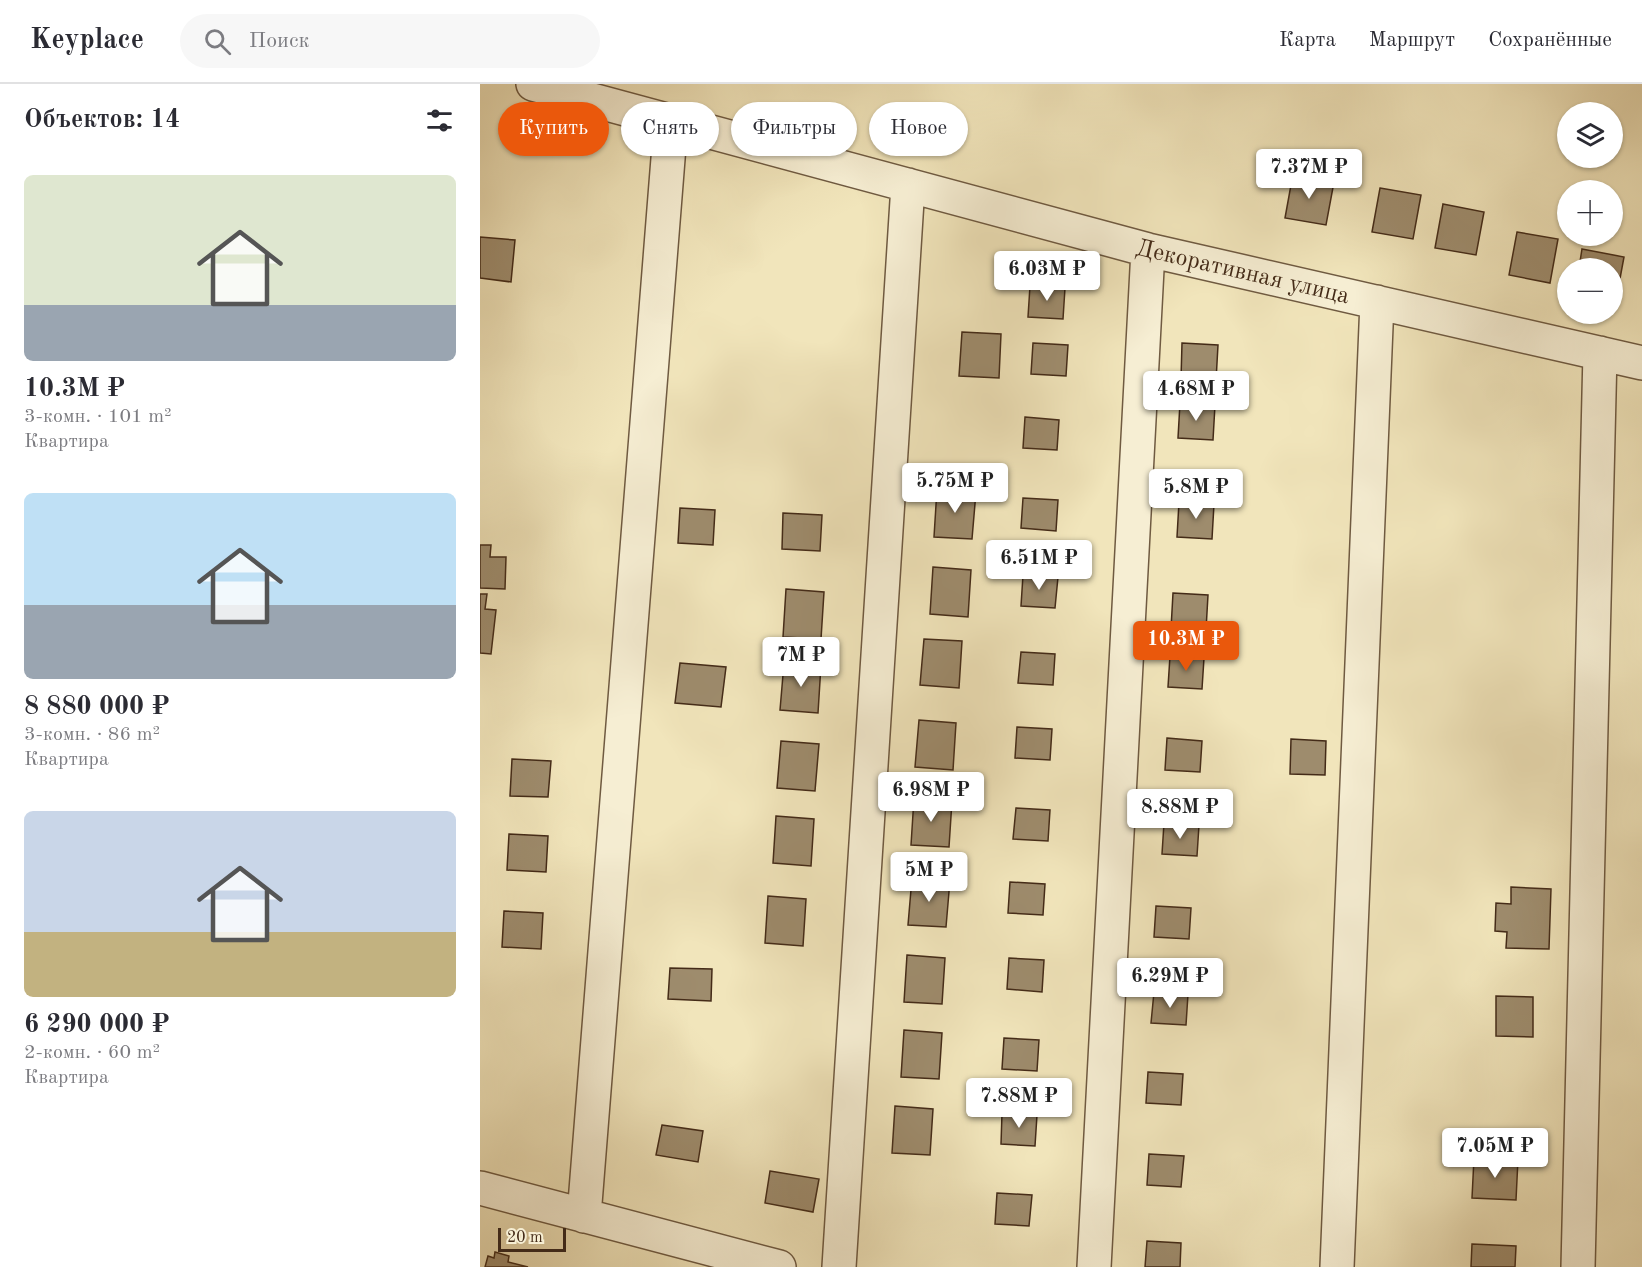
<!DOCTYPE html>
<html lang="ru">
<meta charset="utf-8">
<style>
body{margin:0;font-family:"Old Standard TT",serif;background:#f7f7f7;color:#2b2b33;height:100vh;display:flex;flex-direction:column;font-size:22px;white-space:nowrap}
*{box-sizing:border-box;margin:0}
p{font-size:20px;color:#7c7c81}
.icon{flex:none;width:33px;height:33px;fill:none;stroke:currentColor;stroke-width:2;stroke-linecap:round;stroke-linejoin:round}
.map{position:relative;flex:1;overflow:hidden}
.panel{display:flex;flex-direction:column;background:#fff;width:480px}
.panel>*{flex:none}
.banner{position:absolute;left:18px;top:18px;width:570px;height:54px;display:flex;gap:12px}
.buttons{position:absolute;left:1077px;top:18px;display:grid;gap:12px}
.buttons a{display:grid;place-items:center;width:66px;height:66px;border-radius:50%;background:#fff;box-shadow:0 2px 4px #0004;font-size:30px}
.scale{position:absolute;left:18px;bottom:15px;width:68px;box-sizing:border-box;padding-left:6px;border:3px solid #442b18;border-top:0;font-size:16px;line-height:21px;white-space:nowrap;color:#442b18;-webkit-text-stroke:4px #f6eed3;paint-order:stroke}
.price{position:absolute;translate:-50% -51px;padding:0 14px;border-radius:6px;background:#fff;color:#222;font-size:20px;line-height:39px;filter:drop-shadow(0 2px 3px #0008)}
.price::after{content:'';position:absolute;left:50%;top:36px;width:18px;height:14px;margin-left:-9px;background:inherit;clip-path:polygon(0 0,100% 0,50% 100%)}
.price.selected{background:#ea580c;color:#fff}
ul{padding:0;list-style:none}
li{display:grid;align-content:center;gap:12px;height:318px;padding:0 24px}
li span{display:grid;place-items:center;height:186px;border-radius:9px;color:#555}
li>.icon{margin-inline-start:auto}
span .icon{width:108px;height:108px;fill:#fffc;stroke-width:1}
li b{font-size:26px}
h2{display:flex;justify-content:space-between;align-items:center;height:72px;padding:0 24px;font-size:26px}
.pill{padding:0 21px;border-radius:27px;background:#fff;box-shadow:0 2px 4px #0004;font-size:21px;line-height:54px}
.pill.selected{background:#ea580c;color:#fff}
header{display:flex;align-items:center;gap:36px;box-sizing:border-box;height:84px;padding:0 30px;background:#fff;border-bottom:2px solid #e1e1e2}
header strong{font-size:28px}
nav{display:flex;gap:33px;margin-inline-start:auto;font-size:21px}
.search{width:420px;height:54px;background:#f7f7f7;display:flex;align-items:center;gap:15px;box-sizing:border-box;padding:0 21px;border-radius:33px;color:#7c7c81;font-size:22px}
main{display:flex;flex:1;min-height:0}
.map>svg:first-child{display:block}
.building{fill:#9e8c6d;stroke:#442b18;stroke-width:1.5}
.lines{fill:none;stroke-linecap:round;stroke-linejoin:round}
.minor-casing{stroke:#6f5a41;stroke-width:36}
.minor{stroke:#f6eed3;stroke-width:33}
.labels{text-anchor:middle;stroke-width:4.5;stroke-linejoin:round;paint-order:stroke}
.street-label{font-size:24px;fill:#442b18;stroke:#f6eed3}
</style>
<header>
<strong>Keyplace</strong>
<div class="search"><svg class="icon" aria-label="search" viewBox="0 0 24 24"><circle cx="10" cy="10" r="6"/><path d="M15 15l6 6"/></svg>Поиск</div>
<nav><a>Карта</a><a>Маршрут</a><a>Сохранённые</a></nav>
</header>
<main>
<section class="panel">
<h2>Объектов: 14<svg class="icon" aria-label="filters" viewBox="0 0 24 24"><path d="M4 7h16M4 17h16"/><circle cx="9" cy="7" r="2"/><circle cx="15" cy="17" r="2"/></svg></h2>
<ul>
<li><span style="background:linear-gradient(#dfe7d0 70%,#9aa5b1 0)"><svg class="icon" aria-label="home" viewBox="0 0 24 24"><path d="M3 11l9-7 9 7M6 9v11h12V9"/></svg></span><div><b>10.3M ₽</b><p>3-комн. · 101 m²</p><p>Квартира</p></div></li>
<li><span style="background:linear-gradient(#bfe0f5 60%,#9aa5b1 0)"><svg class="icon" aria-label="home" viewBox="0 0 24 24"><path d="M3 11l9-7 9 7M6 9v11h12V9"/></svg></span><div><b>8 880 000 ₽</b><p>3-комн. · 86 m²</p><p>Квартира</p></div></li>
<li><span style="background:linear-gradient(#c9d6e8 65%,#c2b280 0)"><svg class="icon" aria-label="home" viewBox="0 0 24 24"><path d="M3 11l9-7 9 7M6 9v11h12V9"/></svg></span><div><b>6 290 000 ₽</b><p>2-комн. · 60 m²</p><p>Квартира</p></div></li>
</ul>
</section>
<div class="map">
<svg width="1162" height="1183" viewBox="0 0 1162 1183">
<rect width="100%" height="100%" fill="#f1e5bb"/>
<filter id="stains"><feTurbulence type="fractalNoise" baseFrequency=".00333" numOctaves="4"/><feColorMatrix values="0 0 0 0 .2 0 0 0 0 .09 0 0 0 0 .02 0 0 0 .5 -.17"/></filter>
<radialGradient id="worn" r=".72"><stop offset=".6" stop-color="#630" stop-opacity="0"/><stop offset="1" stop-color="#630" stop-opacity=".3"/></radialGradient>
<path class="building" d="M813,90L854,98L846,141L805,134Z
M900,104L941,111L933,155L892,148Z
M963,120L1004,128L996,171L955,164Z
M1037,148L1078,155L1070,199L1029,191Z
M0,153L35,156L31,198L0,194Z
M1102,165L1144,173L1136,216H1132V184H1099Z
M550,202L585,204L583,235L548,233Z
M482,248L521,250L519,294L479,292Z
M553,259L588,261L586,292L551,290Z
M702,259L738,261L736,297L701,295Z
M700,319L735,321L733,356L698,354Z
M545,333L579,336L577,366L543,364Z
M457,405L496,408L492,455L454,453Z
M543,414L578,416L576,447L541,444Z
M699,418L734,420L732,455L697,453Z
M200,424L235,426L233,461L198,459Z
M303,429L342,431L340,467L302,465Z
M0,461H11L10,473H26L25,505L0,504Z
M453,483L491,486L488,533L450,530Z
M543,491L578,493L575,524L541,522Z
M306,505L344,508L341,555L303,553Z
M693,509L728,511L726,546L691,545Z
M0,510H7L5,525L16,526L11,570L0,569Z
M444,555L482,557L479,604L440,601Z
M541,568L575,570L573,601L538,599Z
M690,572L724,574L722,605L688,603Z
M200,579L246,583L241,623L195,619Z
M304,579L341,581L338,629L300,626Z
M439,636L476,639L473,686L435,683Z
M537,643L572,645L570,676L535,674Z
M687,654L722,657L720,688L685,686Z
M811,655L846,657L845,691L810,690Z
M301,657L339,660L335,707L297,704Z
M32,675L71,677L68,713L30,712Z
M434,714L472,717L469,763L431,761Z
M536,724L570,726L568,757L533,755Z
M296,732L334,735L331,782L293,779Z
M684,739L719,741L717,772L682,770Z
M29,750L68,752L66,788L27,786Z
M432,794L470,796L466,843L428,841Z
M530,798L565,800L563,831L528,829Z
M1031,803L1071,805L1069,865L1026,864L1027,848L1015,847L1016,819L1031,820Z
M288,812L326,815L323,862L285,859Z
M676,822L711,824L709,855L674,853Z
M24,827L63,829L61,865L22,863Z
M427,871L465,874L462,920L424,918Z
M529,874L564,876L562,908L527,905Z
M190,884L232,885L231,917L188,915Z
M674,908L708,910L706,941L671,939Z
M1016,912L1053,913V953L1016,952Z
M424,946L462,949L459,995L421,993Z
M524,954L559,956L557,987L522,985Z
M668,988L703,990L701,1021L666,1019Z
M415,1022L453,1025L450,1071L412,1069Z
M522,1029L557,1031L555,1062L521,1060Z
M182,1041L223,1047L218,1078L176,1071Z
M669,1070L704,1072L701,1103L667,1101Z
M994,1074L1038,1075L1036,1116L992,1114Z
M290,1087L339,1095L333,1128L285,1119Z
M517,1109L552,1111L549,1142L515,1140Z
M667,1157L701,1159L700,1183H665Z
M992,1160L1036,1162L1035,1183H991Z
M15,1168L29,1172L28,1178L48,1183H5L8,1172L14,1174Z"/>
<g class="lines">
<defs>
<path id="minor" d="M53,0L668,166L1162,279
M0,1104L299,1183
M104,1132L191,37
M359,1183L428,101
M614,1183L668,166
M857,1183L897,218
M1098,1183L1120,269"/>
</defs>
<use href="#minor" class="minor-casing"/>
<use href="#minor" class="minor"/>
</g>
<g class="labels">
<g class="street-label">
<text transform="translate(763 187) rotate(13)" y="8">Декоративная улица</text>
</g>
</g>
<rect width="100%" height="100%" filter="url(#stains)"/>
<rect width="100%" height="100%" fill="url(#worn)"/>
</svg>
<div class="buttons">
<a><svg class="icon" aria-label="layers" viewBox="0 0 24 24"><path d="M12 4l9 5-9 5-9-5zM3 14l9 5 9-5"/></svg></a>
<a>+</a>
<a>−</a>
</div>
<div class="scale">20 m</div>
<b class="price" style="left:829px;top:116px">7.37M ₽</b>
<b class="price" style="left:567px;top:218px">6.03M ₽</b>
<b class="price" style="left:716px;top:338px">4.68M ₽</b>
<b class="price" style="left:475px;top:430px">5.75M ₽</b>
<b class="price" style="left:716px;top:436px">5.8M ₽</b>
<b class="price" style="left:559px;top:507px">6.51M ₽</b>
<b class="price selected" style="left:706px;top:588px">10.3M ₽</b>
<b class="price" style="left:321px;top:604px">7M ₽</b>
<b class="price" style="left:451px;top:739px">6.98M ₽</b>
<b class="price" style="left:700px;top:756px">8.88M ₽</b>
<b class="price" style="left:449px;top:819px">5M ₽</b>
<b class="price" style="left:690px;top:925px">6.29M ₽</b>
<b class="price" style="left:539px;top:1045px">7.88M ₽</b>
<b class="price" style="left:1015px;top:1095px">7.05M ₽</b>
<div class="banner">
<a class="pill selected">Купить</a>
<a class="pill">Снять</a>
<a class="pill">Фильтры</a>
<a class="pill">Новое</a>
</div>
</div>
</main>
